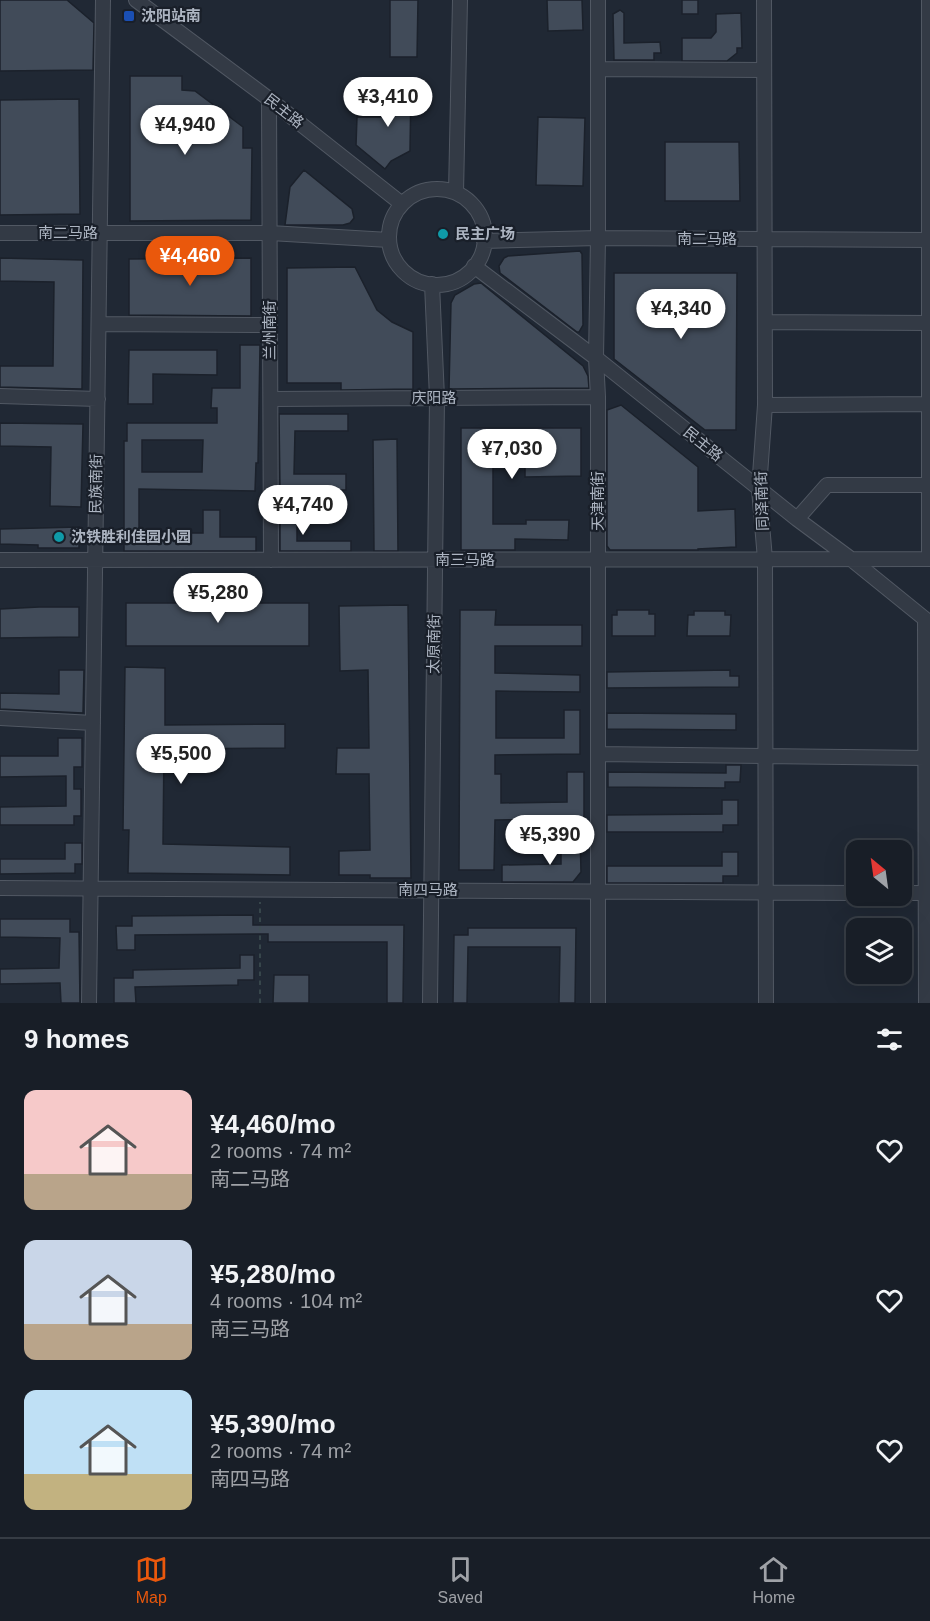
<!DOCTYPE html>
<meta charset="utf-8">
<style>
body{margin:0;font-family:Helvetica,"Noto Sans SC",sans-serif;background:#252b33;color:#f1f3f6;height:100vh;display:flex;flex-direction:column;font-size:22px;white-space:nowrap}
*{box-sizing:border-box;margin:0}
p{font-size:20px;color:#9fa2a7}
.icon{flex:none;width:33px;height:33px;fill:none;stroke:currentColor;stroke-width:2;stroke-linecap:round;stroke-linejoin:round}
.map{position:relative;height:1003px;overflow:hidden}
.details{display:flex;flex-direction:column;background:#181e27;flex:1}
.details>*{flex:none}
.needle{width:39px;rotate:331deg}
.controls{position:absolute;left:846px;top:840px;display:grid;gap:12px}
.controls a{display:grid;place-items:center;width:66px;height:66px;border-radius:12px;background:#181e27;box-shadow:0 6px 24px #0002,0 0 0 2px #363c44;font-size:30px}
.price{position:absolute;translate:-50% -51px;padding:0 14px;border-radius:21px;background:#fff;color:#222;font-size:20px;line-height:39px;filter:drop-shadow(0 2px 3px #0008)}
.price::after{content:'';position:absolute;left:50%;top:36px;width:18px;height:14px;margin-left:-9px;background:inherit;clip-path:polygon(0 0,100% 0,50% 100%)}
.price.current{background:#ea580c;color:#fff}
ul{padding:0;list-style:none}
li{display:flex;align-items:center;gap:18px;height:150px;padding:0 24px}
li span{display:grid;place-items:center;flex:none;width:168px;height:120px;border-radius:12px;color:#555}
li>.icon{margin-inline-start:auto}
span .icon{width:72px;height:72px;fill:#fffc;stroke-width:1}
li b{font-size:26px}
h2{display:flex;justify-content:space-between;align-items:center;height:72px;padding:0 24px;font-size:26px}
.tab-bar{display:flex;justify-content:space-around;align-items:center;height:84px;border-top:2px solid #363c44;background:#181e27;font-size:16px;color:#9fa2a7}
.tab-bar a{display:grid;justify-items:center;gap:3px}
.tab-bar .current{color:#ea580c}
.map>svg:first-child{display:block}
.building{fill:#414b59;stroke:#1b212b;stroke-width:1.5;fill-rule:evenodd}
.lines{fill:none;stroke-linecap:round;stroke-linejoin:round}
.minor-casing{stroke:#515863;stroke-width:16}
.path{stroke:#3f5053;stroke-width:1.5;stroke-dasharray:4.5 4.5;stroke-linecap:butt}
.minor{stroke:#333a45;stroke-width:14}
.transit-dot{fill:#1a4fb4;stroke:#191f29;stroke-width:2}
.culture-dot{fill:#0f9aa8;stroke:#191f29;stroke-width:2}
.labels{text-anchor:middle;stroke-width:4.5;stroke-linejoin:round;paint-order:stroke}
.poi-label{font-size:15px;font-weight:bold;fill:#adb5c2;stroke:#191f29;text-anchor:start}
.street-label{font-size:15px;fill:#adb5c2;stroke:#191f29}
</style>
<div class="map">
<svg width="930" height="1003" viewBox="0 0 930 1003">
<rect width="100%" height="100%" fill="#202834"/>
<path class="building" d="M0,0H67L94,23L93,70L0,71Z
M390,0H418L417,57H390Z
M547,0H582L583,30L548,31Z
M682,0H698V14H682Z
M620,10L624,13V43L660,42L661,53H654V60H614L613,14Z
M741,13L742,48H737V53L727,61H682V38H711L716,32V14Z
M130,76H182V90L195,91L243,127V148H252L251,220L130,221Z
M385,87H411L410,151L391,161L385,169L356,145L357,117H384Z
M79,99L80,214L0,215V100Z
M538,117L585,118L583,186L536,185Z
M665,142H739L740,201H665Z
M304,170L352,209L354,218L350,223L343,225H285L290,187Z
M580,251L582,254L583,325L579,332H577L500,273L499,266L504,258L508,256Z
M0,258L83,260L82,389L0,387V366H53L54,282L0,281Z
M251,258V316L129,315V259Z
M355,267L377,310L392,322L413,332V389L341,390V383H287V268Z
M614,273H737L736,430H705L614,359Z
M481,283L583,366L588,376L589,388L449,389L451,303L455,295L474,284Z
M240,345H260L258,463H256L255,491L139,489V533H203V510H220V537H256V551H124V441H127V423H217V408H211L212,388H240ZM142,440H203L202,472H142Z
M129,350H217V375L153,374V404H128Z
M621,405L698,467V511L735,509L736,547L698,549V550H610L607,546V410Z
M279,414H348V431H295L294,474H346V490H280Z
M0,423L83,424L81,507L50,506L51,447L0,446Z
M461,428H581V476L525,477V465H493V524H526V520H569L568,540L515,539V550H461Z
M397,439L398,551H374L373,440Z
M280,506H297V541H351V551H280Z
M79,527V548H38V545L0,544V529Z
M126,603H309V646H126Z
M408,605L411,878H370V875H339V851L370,850L369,774H336L337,748H369L368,670L340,671L339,606Z
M39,607H79V637L0,638V609Z
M460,610H496L495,625H582V646H495V673L580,675V692L496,691V738H564V710H580V754L495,755V774H501V803L567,802V772H584V819L495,820L494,870H459Z
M617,610H649V614H655V636H612V615H617Z
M694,611H725V615H731L730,636H687L688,615H694Z
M125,667L165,668V725L285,724V748L164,749L163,844L290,847V875L128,873L129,830H123Z
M59,670H84L83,713L0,709V693L59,694Z
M730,670V676H739V687L607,688V672Z
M607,713L736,714V730L607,729Z
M58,738H82V767H74V789H81V816H74V825H0V807L66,806V776L0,777V756H58Z
M726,765H741L740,782H725V788L608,787V772L726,773Z
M722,800H738V825H723V832H607V815L722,814Z
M580,835L581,872L573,882H502V865L561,864V836Z
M65,843H82V864H75V873L0,874V859H65Z
M722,852H738V876H723V883H607V866H722Z
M253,915V925H404L403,1003H387V942H268V934L135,935V950H117L116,926H132V916Z
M0,919H70V932H79L80,1003H61L60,983L0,984V969L59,968L60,938L0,937Z
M468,928H576L575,1003H559L560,947H468L467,1003H453L454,935H468Z
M240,955H254V980H238V985L135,987L136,1003H114V978H133V970L240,968Z
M274,975H309V1003H273Z"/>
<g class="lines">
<defs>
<path id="minor" d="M136,0L269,99L402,204
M764,0L765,405L759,489L765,559L766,1003
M598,69L764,70
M269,99L271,560
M389 237a48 48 0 1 1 96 0a48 48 0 1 1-96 0Z
M456,193L460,0
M0,233H270L389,240
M484,241L598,238L930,240
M474,266L596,358L797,519L851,559L930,623
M765,322L930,323
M99,324L270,325
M0,396L98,399
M271,399L598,397
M765,405L930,404
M797,519L827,485H929
M929,559V0
M0,560L930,559
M925,620L926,1003
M0,718L93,723
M598,754L926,758
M0,888L856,893
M902,893H930
M89,1003L103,0
M430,1003L437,398L432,284
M598,1003V397L596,358L598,238V0"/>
</defs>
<use href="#minor" class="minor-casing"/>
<path class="path" d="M260,1003V902"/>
<use href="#minor" class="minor"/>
</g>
<rect class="transit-dot" x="123" y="10" width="12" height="12" rx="3"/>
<g class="culture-dot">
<circle cx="443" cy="234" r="6"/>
<circle cx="59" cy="537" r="6"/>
</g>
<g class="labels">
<g class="poi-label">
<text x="141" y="21">沈阳站南</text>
<text x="455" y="239">民主广场</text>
<text x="71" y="542">沈铁胜利佳园小园</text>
</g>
<g class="street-label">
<text transform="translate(284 111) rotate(38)" y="5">民主路</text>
<text x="68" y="238">南二马路</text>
<text x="707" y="244">南二马路</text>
<text transform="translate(270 330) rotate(-90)" y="5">兰州南街</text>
<text x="434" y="403">庆阳路</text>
<text transform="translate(703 444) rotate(39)" y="5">民主路</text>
<text transform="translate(96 484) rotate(-89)" y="5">民族南街</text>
<text transform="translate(598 501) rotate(-90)" y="5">天津南街</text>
<text transform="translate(762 501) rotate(-92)" y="5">同泽南街</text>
<text x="465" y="565">南三马路</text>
<text transform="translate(434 644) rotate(-89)" y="5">太原南街</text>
<text x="428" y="895">南四马路</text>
</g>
</g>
</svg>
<div class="controls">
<a><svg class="needle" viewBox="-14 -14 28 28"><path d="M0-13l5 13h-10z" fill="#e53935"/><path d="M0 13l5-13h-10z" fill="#9fa2a7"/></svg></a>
<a><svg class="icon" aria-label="layers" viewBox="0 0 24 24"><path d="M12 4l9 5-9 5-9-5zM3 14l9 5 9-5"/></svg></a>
</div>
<b class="price" style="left:388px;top:128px">¥3,410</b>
<b class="price" style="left:185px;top:156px">¥4,940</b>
<b class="price current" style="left:190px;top:287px">¥4,460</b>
<b class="price" style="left:681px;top:340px">¥4,340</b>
<b class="price" style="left:512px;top:480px">¥7,030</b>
<b class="price" style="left:303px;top:536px">¥4,740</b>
<b class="price" style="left:218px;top:624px">¥5,280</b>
<b class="price" style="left:181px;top:785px">¥5,500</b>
<b class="price" style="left:550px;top:866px">¥5,390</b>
</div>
<section class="details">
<h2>9 homes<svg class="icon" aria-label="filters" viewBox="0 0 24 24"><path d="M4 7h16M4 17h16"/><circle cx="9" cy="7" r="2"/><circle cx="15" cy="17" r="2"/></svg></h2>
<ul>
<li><span style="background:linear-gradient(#f6c9c9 70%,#b9a48a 0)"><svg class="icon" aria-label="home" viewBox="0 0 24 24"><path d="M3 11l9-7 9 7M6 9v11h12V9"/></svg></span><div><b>¥4,460/mo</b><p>2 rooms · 74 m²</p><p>南二马路</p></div><svg class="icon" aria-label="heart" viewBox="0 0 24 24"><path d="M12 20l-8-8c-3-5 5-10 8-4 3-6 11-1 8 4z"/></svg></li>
<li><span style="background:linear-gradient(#c9d6e8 70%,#b9a48a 0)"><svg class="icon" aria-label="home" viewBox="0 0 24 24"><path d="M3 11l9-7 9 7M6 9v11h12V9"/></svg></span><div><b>¥5,280/mo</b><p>4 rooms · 104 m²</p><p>南三马路</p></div><svg class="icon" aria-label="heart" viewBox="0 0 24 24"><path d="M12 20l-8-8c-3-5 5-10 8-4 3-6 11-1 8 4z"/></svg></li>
<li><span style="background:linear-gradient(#bfe0f5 70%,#c2b280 0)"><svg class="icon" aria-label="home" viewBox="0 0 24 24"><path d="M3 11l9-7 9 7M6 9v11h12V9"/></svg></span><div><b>¥5,390/mo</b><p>2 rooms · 74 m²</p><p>南四马路</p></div><svg class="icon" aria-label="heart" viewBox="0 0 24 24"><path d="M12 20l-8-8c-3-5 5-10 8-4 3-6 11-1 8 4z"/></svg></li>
</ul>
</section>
<nav class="tab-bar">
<a class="current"><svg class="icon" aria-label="map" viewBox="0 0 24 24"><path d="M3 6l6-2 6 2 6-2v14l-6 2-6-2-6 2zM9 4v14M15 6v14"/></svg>Map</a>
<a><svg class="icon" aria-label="saved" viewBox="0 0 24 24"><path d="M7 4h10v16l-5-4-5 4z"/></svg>Saved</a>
<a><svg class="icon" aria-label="home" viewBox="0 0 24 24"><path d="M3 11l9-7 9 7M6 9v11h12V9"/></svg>Home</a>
</nav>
